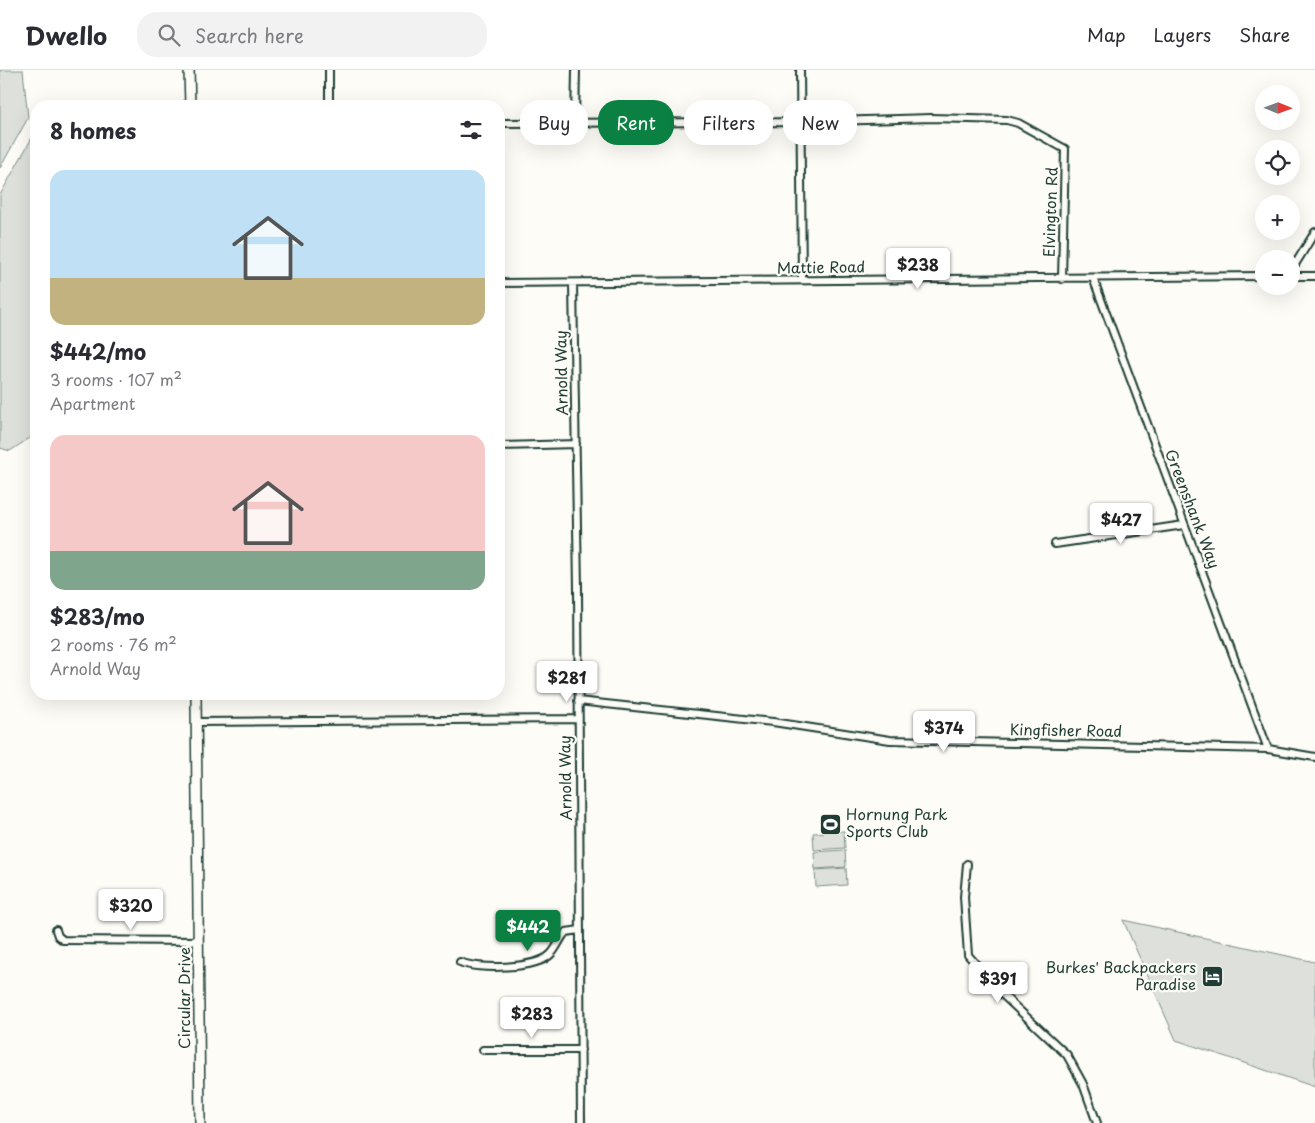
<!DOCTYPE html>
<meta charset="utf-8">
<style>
body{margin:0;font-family:"Playpen Sans",sans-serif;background:#f2f2f3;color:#2b2b33;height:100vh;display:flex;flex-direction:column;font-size:19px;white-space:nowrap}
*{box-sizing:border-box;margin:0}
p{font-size:16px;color:#7c7c81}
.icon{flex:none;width:28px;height:28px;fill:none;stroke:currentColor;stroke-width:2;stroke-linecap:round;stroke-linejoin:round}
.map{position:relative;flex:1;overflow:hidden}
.details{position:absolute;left:30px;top:30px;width:475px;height:600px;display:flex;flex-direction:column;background:#fff;border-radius:20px;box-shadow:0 5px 20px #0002}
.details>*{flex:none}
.banner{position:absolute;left:520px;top:30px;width:475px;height:45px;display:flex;gap:10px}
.needle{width:32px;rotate:91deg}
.controls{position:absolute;left:1255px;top:15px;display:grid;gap:10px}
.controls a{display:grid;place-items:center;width:45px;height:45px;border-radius:50%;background:#fff;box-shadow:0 5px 20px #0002;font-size:25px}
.price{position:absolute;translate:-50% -42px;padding:0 11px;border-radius:5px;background:#fff;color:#222;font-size:16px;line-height:32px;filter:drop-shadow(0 1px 2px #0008)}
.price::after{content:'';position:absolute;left:50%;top:30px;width:15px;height:11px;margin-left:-8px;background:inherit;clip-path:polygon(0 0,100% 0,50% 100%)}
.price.active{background:#0b8043;color:#fff}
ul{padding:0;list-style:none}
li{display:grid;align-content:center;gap:10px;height:265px;padding:0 20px}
li span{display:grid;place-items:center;height:155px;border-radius:15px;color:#555}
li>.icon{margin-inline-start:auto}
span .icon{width:90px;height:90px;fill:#fffc;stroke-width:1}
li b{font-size:21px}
h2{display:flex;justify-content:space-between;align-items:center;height:60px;padding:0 20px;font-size:21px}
.pill{padding:0 18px;border-radius:20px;background:#fff;box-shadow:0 5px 20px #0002;font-size:18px;line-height:45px}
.pill.active{background:#0b8043;color:#fff}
header{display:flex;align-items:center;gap:30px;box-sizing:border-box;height:70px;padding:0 25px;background:#fff;border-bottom:1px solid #e1e1e2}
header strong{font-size:24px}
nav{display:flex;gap:28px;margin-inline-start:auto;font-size:18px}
.search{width:350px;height:45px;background:#f2f2f3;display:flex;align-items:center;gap:12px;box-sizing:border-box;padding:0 18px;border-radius:20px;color:#7c7c81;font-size:19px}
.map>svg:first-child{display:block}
.green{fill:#dde0db;stroke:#7e8e88}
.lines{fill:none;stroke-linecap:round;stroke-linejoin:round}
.street-casing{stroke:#1f3d34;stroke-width:10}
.secondary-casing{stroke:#1f3d34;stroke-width:12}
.street{stroke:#fdfcf7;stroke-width:6}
.secondary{stroke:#fdfcf7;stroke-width:9}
.labels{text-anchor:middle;stroke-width:4.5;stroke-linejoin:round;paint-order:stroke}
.street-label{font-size:15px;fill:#1f3d34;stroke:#fdfcf7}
.poi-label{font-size:15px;fill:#1f3d34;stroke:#fdfcf7;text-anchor:start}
</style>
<header>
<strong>Dwello</strong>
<div class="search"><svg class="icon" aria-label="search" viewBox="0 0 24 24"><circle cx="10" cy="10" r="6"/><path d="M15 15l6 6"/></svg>Search here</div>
<nav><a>Map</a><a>Layers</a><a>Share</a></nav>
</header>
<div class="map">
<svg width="1315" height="1053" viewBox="0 0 1315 1053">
<rect width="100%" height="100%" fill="#fdfcf7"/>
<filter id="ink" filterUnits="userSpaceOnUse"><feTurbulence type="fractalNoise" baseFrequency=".02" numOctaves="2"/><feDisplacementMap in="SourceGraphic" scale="10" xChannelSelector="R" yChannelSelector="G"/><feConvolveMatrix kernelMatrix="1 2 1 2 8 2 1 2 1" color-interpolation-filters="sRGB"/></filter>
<g filter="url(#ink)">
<path class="green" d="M0,0H23L28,48L0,98Z
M33,66L36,69V364L10,381L0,378V125Z
M844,761L845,778L814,780L813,763Z
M845,780L846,797L815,799L814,782Z
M846,798L847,815L816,817L815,800Z
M1123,850L1315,892V1017L1176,970Z"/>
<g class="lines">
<defs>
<path id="street" d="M329,0V36
M800,0L802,210
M575,52L576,0
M499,53L800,52L931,48L1007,50L1018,53L1065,79L1062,209
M1291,201L1315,162
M1291,206H1315
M1093,208L1268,679
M499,213L1264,206
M573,213L578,518L581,1053
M499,376L576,374
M1055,474L1184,455
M578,631L773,652L890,670L1268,679L1315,687
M196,652L578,649
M967,794L964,827L968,885L1004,926L1067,985L1083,1014L1097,1053
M56,860L58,866L63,870L198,871
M460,892C477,900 537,899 551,884C557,878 560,868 566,862L580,860
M483,980H581"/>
<path id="secondary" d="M189,0L190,36
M196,624L200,1053"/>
</defs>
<use href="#street" class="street-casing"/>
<use href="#secondary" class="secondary-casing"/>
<use href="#street" class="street"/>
<use href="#secondary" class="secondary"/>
</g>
</g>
<defs>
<symbol id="stadium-square" viewBox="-11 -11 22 22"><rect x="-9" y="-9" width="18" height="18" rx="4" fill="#1f3d34" stroke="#fdfcf7"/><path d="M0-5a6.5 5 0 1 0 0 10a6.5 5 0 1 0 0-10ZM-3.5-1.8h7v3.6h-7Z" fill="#fff"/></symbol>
<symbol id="hotel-square" viewBox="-11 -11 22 22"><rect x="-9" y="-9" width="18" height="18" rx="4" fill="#1f3d34" stroke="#fdfcf7"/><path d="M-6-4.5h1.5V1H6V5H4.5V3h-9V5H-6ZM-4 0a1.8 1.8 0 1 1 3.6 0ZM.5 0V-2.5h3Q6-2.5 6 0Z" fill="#fff"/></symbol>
</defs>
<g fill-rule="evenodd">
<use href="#stadium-square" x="818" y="742" width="25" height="25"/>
<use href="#hotel-square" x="1200" y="894" width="25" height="25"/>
</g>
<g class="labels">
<g class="street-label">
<text transform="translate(1051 142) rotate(-88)" y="5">Elvington Rd</text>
<text transform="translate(821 198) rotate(-1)" y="5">Mattie Road</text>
<text transform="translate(562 303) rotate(-91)" y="5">Arnold Way</text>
<text transform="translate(1192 439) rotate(69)" y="5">Greenshank Way</text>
<text transform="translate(1066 661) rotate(1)" y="5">Kingfisher Road</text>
<text transform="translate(566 708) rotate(-91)" y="5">Arnold Way</text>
<text transform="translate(185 928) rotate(-90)" y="5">Circular Drive</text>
</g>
<g class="poi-label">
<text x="846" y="750">Hornung Park<tspan x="846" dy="17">Sports Club</tspan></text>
<text x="1196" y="903" text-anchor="end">Burkes' Backpackers<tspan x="1196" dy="17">Paradise</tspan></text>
</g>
</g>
</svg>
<div class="controls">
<a><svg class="needle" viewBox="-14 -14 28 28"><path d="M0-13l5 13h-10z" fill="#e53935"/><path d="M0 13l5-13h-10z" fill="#7c7c81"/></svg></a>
<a><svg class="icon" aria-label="locate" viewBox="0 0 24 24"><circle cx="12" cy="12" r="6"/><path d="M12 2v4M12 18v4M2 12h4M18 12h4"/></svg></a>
<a>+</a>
<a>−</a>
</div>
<b class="price" style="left:918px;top:220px">$238</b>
<b class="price" style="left:1121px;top:475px">$427</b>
<b class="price" style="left:567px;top:633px">$281</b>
<b class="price" style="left:944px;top:683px">$374</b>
<b class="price" style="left:131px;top:861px">$320</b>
<b class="price active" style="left:528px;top:882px">$442</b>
<b class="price" style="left:998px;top:934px">$391</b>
<b class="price" style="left:532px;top:969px">$283</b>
<div class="banner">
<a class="pill">Buy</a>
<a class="pill active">Rent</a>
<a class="pill">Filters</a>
<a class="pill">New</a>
</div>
<section class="details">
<h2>8 homes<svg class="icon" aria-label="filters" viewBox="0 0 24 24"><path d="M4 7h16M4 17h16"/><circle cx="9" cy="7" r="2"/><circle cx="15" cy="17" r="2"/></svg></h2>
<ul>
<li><span style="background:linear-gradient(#bfe0f5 70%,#c2b280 0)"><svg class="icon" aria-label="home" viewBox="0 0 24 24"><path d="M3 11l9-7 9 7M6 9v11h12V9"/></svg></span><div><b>$442/mo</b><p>3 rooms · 107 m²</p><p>Apartment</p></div></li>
<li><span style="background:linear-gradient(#f6c9c9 75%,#7fa58c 0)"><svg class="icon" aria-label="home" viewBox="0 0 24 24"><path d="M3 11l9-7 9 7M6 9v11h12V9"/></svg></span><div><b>$283/mo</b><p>2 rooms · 76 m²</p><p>Arnold Way</p></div></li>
</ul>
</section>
</div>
